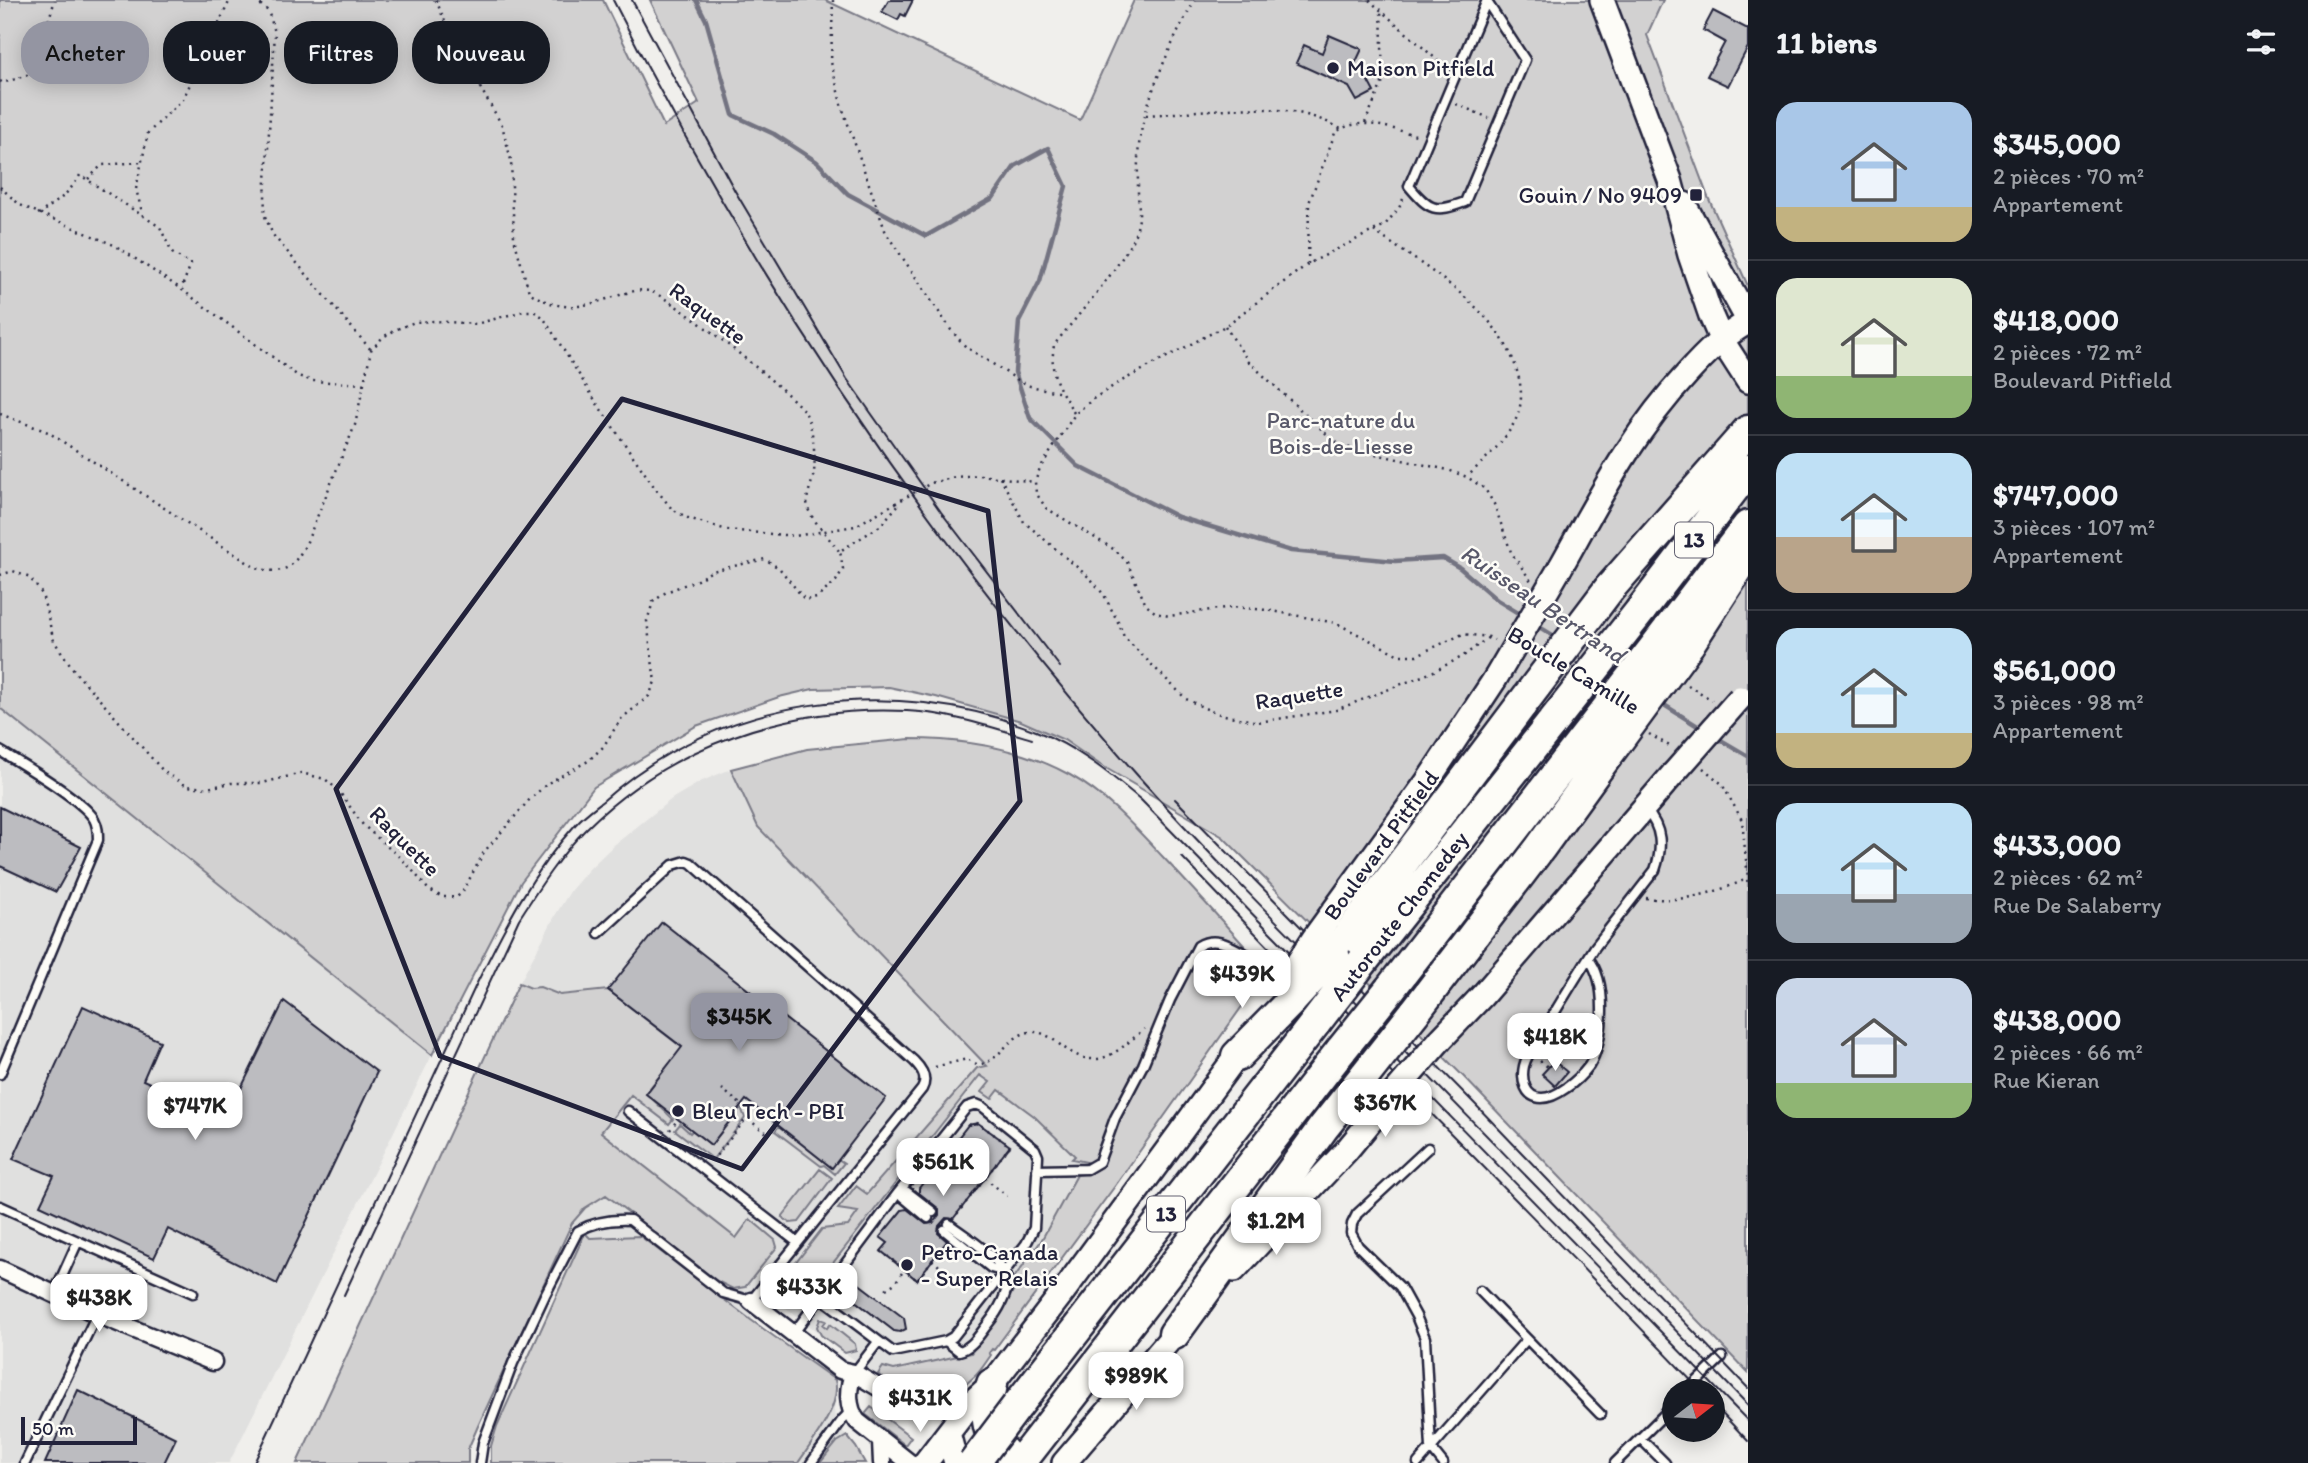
<!DOCTYPE html>
<html lang="fr">
<meta charset="utf-8">
<style>
body{margin:0;font-family:Itim,sans-serif;background:#242831;color:#f1f3f6;height:100vh;display:flex;flex-direction:column;font-size:26px;white-space:nowrap}
*{box-sizing:border-box;margin:0}
p{font-size:23px;color:#9ea1a6}
.icon{flex:none;width:38px;height:38px;fill:none;stroke:currentColor;stroke-width:2;stroke-linecap:round;stroke-linejoin:round}
.map{position:relative;flex:1;overflow:hidden}
.drawer{display:flex;flex-direction:column;background:#171b24;width:560px}
.drawer>*{flex:none}
.guide{position:absolute;left:21px;top:21px;width:665px;height:63px;display:flex;gap:14px}
.needle{width:46px;rotate:73deg}
.tools{position:absolute;left:1662px;top:1379px;display:grid;gap:14px}
.tools a{display:grid;place-items:center;width:63px;height:63px;border-radius:50%;background:#171b24;box-shadow:0 4px 18px #0003;font-size:35px}
.scale{position:absolute;left:21px;bottom:18px;width:116px;box-sizing:border-box;padding-left:7px;border:4px solid #22223b;border-top:0;font-size:19px;line-height:24px;white-space:nowrap;color:#22223b;-webkit-text-stroke:5px #fdfcf7;paint-order:stroke}
.price{position:absolute;translate:-50% -60px;padding:0 16px;border-radius:14px;background:#fff;color:#222;font-size:23px;line-height:46px;filter:drop-shadow(0 2px 4px #0008)}
.price::after{content:'';position:absolute;left:50%;top:42px;width:21px;height:16px;margin-left:-10px;background:inherit;clip-path:polygon(0 0,100% 0,50% 100%)}
.price.selected{background:#9495a2;color:#111}
ul{padding:0;list-style:none}
li{display:flex;align-items:center;gap:21px;height:175px;padding:0 28px}
li+li{border-top:2px solid #363941}
li span{display:grid;place-items:center;flex:none;width:196px;height:140px;border-radius:21px;color:#555}
li>.icon{margin-inline-start:auto}
span .icon{width:84px;height:84px;fill:#fffc;stroke-width:1}
li b{font-size:30px}
h2{display:flex;justify-content:space-between;align-items:center;height:84px;padding:0 28px;font-size:30px}
.tag{padding:0 24px;border-radius:28px;background:#171b24;box-shadow:0 4px 18px #0003;font-size:24px;line-height:63px}
.tag.selected{background:#9495a2;color:#111}
main{display:flex;flex:1;min-height:0}
.map>svg:first-child{display:block}
.built{fill:#e0e0df}
.green{fill:#d2d1d1;stroke:#7a7a86;stroke-width:2}
.lines{fill:none;stroke-linecap:round;stroke-linejoin:round}
.stream{stroke:#737381;stroke-width:4.5}
.building{fill:#bcbcc0;stroke:#22223b;stroke-width:2}
.service-casing{stroke:#22223b;stroke-width:13}
.minor-casing{stroke:#22223b;stroke-width:21}
.secondary-casing{stroke:#22223b;stroke-width:28}
.motorway-casing{stroke:#22223b;stroke-width:35}
.path{stroke:#22223b;stroke-width:2.5;stroke-dasharray:2 5;stroke-linecap:butt}
.service{stroke:#fdfcf7;stroke-width:8}
.minor{stroke:#fdfcf7;stroke-width:16}
.secondary{stroke:#fdfcf7;stroke-width:23}
.motorway{stroke:#fdfcf7;stroke-width:30}
.tram{stroke:#22223b;stroke-width:2}
.secondary-bridge-casing{stroke:#22223b;stroke-width:28;stroke-linecap:butt}
.motorway-bridge-casing{stroke:#22223b;stroke-width:35;stroke-linecap:butt}
.secondary-bridge{stroke:#fdfcf7;stroke-width:23}
.motorway-bridge{stroke:#fdfcf7;stroke-width:30}
.marked{fill:none;stroke:#22223b;stroke-width:5;stroke-linejoin:round}
.poi-dot{fill:#22223b;stroke:#fdfcf7;stroke-width:2.5}
.labels{text-anchor:middle;stroke-width:5;stroke-linejoin:round;paint-order:stroke}
.shield{fill:#fdfcf7;stroke:#646373;stroke-width:2}
.shield-label{font-size:21px;font-weight:bold;fill:#22223b}
.poi-label{font-size:23px;fill:#22223b;stroke:#fdfcf7;text-anchor:start}
.street-label{font-size:23px;fill:#22223b;stroke:#fdfcf7}
.park-label{font-size:23px;fill:#575768;stroke:#fdfcf7}
.water-label{font-size:24px;font-style:italic;fill:#58586a;stroke:#fdfcf7}
</style>
<main>
<div class="map">
<svg width="1748" height="1463" viewBox="0 0 1748 1463">
<rect width="100%" height="100%" fill="#f0efec"/>
<filter id="ink" filterUnits="userSpaceOnUse"><feTurbulence type="fractalNoise" baseFrequency=".0143" numOctaves="2"/><feDisplacementMap in="SourceGraphic" scale="14" xChannelSelector="R" yChannelSelector="G"/><feConvolveMatrix kernelMatrix="1 2 1 2 8 2 1 2 1" color-interpolation-filters="sRGB"/></filter>
<g filter="url(#ink)">
<path class="built" d="M0,704L432,1055L229,1463H0Z
M731,769L758,827L982,1061L1115,1186L976,1376L956,1390L935,1395H921L899,1390L845,1353L773,1298L772,1294L751,1320L640,1236L590,1238L563,1215L618,1145L601,1132L512,997L556,914L571,890L590,868L614,845L673,798L702,781Z
M837,1388L834,1409L835,1418L844,1433L860,1452L865,1463H778Z"/>
<path class="green" d="M0,0H603L664,126L699,103L650,0H825L1080,120L1134,0H1663L1647,35L1708,197L1748,286V1373L1461,1074L1223,837L1099,764L1064,740L1021,721L936,697L889,687L813,689L779,697L696,726L594,787L521,882L432,1055L0,708Z
M910,739C965,739 1021,748 1070,775C1106,795 1134,826 1162,856C1198,894 1232,932 1267,971L1115,1186L994,1350L992,1349L989,1353L991,1355C986,1362 981,1371 974,1377C956,1396 924,1400 901,1390C892,1387 885,1380 878,1374L883,1367L894,1370L971,1353L998,1317L1017,1284L1013,1279L1041,1241L1077,1175L1089,1173L1097,1169L1091,1163L1072,1159L1075,1156L1034,1116L999,1090L992,1099L982,1092L990,1082L980,1075L829,1268L791,1304L782,1305L773,1298V1293L777,1287L822,1229L848,1226L858,1212L838,1209L856,1186L867,1194L977,1068L987,1066L758,827L731,769L807,749Z
M519,983L531,988L540,987L560,995L608,990L702,1063L690,1079L669,1064L646,1093L673,1119L669,1124L631,1095L601,1132L736,1238L750,1219L775,1240L777,1247L745,1287L733,1289L717,1281L606,1195L585,1208L572,1223L478,1426L468,1449V1463H297Z
M719,1093L742,1110L745,1118L713,1159L675,1130L680,1124L690,1133L693,1130L711,1145L735,1115L714,1099Z
M779,1126L831,1167L838,1159L844,1163L835,1174L824,1165L821,1166L775,1131Z
M820,1169L832,1178L799,1222L790,1223L782,1217Z
M585,1233L590,1238L640,1236L751,1320L835,1380C842,1406 812,1442 798,1463H491V1446L497,1426Z
M820,1319L826,1321L823,1325L827,1328L830,1324L855,1344L856,1350L845,1353L821,1335L817,1327Z
M871,1407L911,1437L905,1445L865,1414Z
M847,1436L856,1447L865,1463H820L837,1442Z"/>
<g class="lines">
<path class="stream" d="M696,0L706,20L733,115L774,134L817,162L848,194L926,236L993,198L1015,166L1048,148L1066,186L1040,281L1019,322L1015,372L1030,418L1078,466L1178,517L1291,551L1395,561L1443,558L1460,568L1497,600L1523,616
M1536,625L1559,639
M1661,703L1704,730
M1714,736L1748,756"/>
</g>
<path class="building" d="M889,0H913L905,16L901,14L898,20L882,12Z
M1713,11L1748,29V47L1728,86L1707,76L1725,42L1703,30Z
M1329,35L1362,49L1354,66L1362,70L1374,92L1357,101L1349,87L1296,63L1304,45L1322,53Z
M0,807L81,847L56,892L0,866Z
M662,922L886,1098L832,1168L746,1100L711,1145L646,1094L682,1047L608,990Z
M284,1001L377,1072L277,1284L168,1229L154,1258L40,1205L54,1176L13,1159L83,1006L160,1041L143,1080L227,1117Z
M1554,1061L1567,1072L1555,1086L1542,1074Z
M978,1123L1010,1146L953,1219L946,1218L939,1226L938,1233L947,1241L917,1280L881,1251L888,1243L880,1237L902,1210L907,1209L926,1224L933,1223L939,1215V1209L919,1193V1188L968,1125Z
M850,1277L904,1318L906,1329L900,1332L894,1331L845,1293L840,1284L844,1279Z
M78,1390L176,1438L164,1463H45Z"/>
<g class="lines">
<defs>
<path id="service" d="M1487,2L1525,60L1465,202C1435,213 1430,211 1409,186L1487,0
M0,751C22,764 82,799 94,819C98,826 98,833 98,840L0,1074
M1588,958C1608,982 1605,1040 1589,1066C1583,1074 1575,1082 1566,1088C1559,1093 1551,1098 1542,1098C1525,1098 1521,1080 1524,1066C1527,1053 1538,1040 1545,1029C1561,1001 1578,974 1595,947L1655,870C1663,847 1662,828 1646,810
M628,1111L797,1242
M1428,1148L1357,1214L1352,1224L1351,1233L1358,1246L1400,1287L1416,1316L1425,1338L1431,1448L1443,1463
M1037,1170L1087,1169L1099,1162L1115,1118L1143,1065L1170,1000L1198,946C1216,935 1232,947 1248,955C1256,958 1264,958 1271,962
M902,1188L933,1212
M898,1193L928,1218
M0,1206L193,1293
M944,1230L991,1268L1005,1272
M1480,1291L1527,1339
M54,1294L78,1241
M793,1334L898,1193L967,1107L976,1104L983,1107L1035,1149L1038,1156L1034,1228L1026,1244L953,1337L946,1341L893,1352L820,1297
M946,1341L959,1351C972,1348 979,1335 987,1325C996,1314 1012,1290 1006,1275C999,1257 965,1236 949,1224
M854,1373L878,1342
M1687,1391L1722,1357
M1641,1439L1665,1463
M25,1463L97,1314
M480,1463L483,1443L513,1363L545,1295L578,1231C594,1222 612,1219 630,1220L723,1293L751,1301L922,1089C928,1078 922,1069 914,1061L691,863L686,861L673,865L599,933
M811,1463L843,1419L851,1411
M1418,1463L1527,1339L1600,1414
M1615,1463L1675,1404"/>
<path id="minor" d="M0,1269L97,1314L213,1362
M751,1301L840,1370L854,1373L893,1396L917,1404L971,1403
M854,1373C847,1388 847,1407 857,1421L910,1463
M881,1441L882,1463"/>
<path id="secondary" d="M1602,0L1670,180L1690,255L1711,316L1721,339L1748,381
M1684,204L1748,320
M1560,568C1600,497 1631,434 1687,374C1706,353 1723,336 1748,322
M1314,938L1427,782L1495,679
M1440,1040L1482,996L1674,773
M1234,1270L1346,1151L1389,1099
M948,1433L956,1463
M925,1463L971,1403L992,1384L1063,1292L1246,1043
M1064,1463L1184,1323"/>
<path id="motorway" d="M1609,589L1748,431
M1641,610L1748,470
M1668,630L1748,526
M1689,644L1742,562
M1334,954L1522,704
M1363,961L1551,724
M1390,989L1582,741
M1414,1013L1540,848L1606,757
M1237,1056L1293,999
M1174,1334L1323,1128L1366,1074
M992,1384C986,1413 983,1431 1006,1455
M1017,1406L1316,1022
M1020,1463L1342,1049"/>
</defs>
<use href="#service" class="service-casing"/>
<use href="#minor" class="minor-casing"/>
<use href="#secondary" class="secondary-casing"/>
<use href="#motorway" class="motorway-casing"/>
<path class="path" d="M255,0L268,11L275,32L264,214L273,235L371,350
M436,0L453,41L502,125L511,160L514,238L529,292C564,315 584,306 620,295C630,292 641,288 652,292C672,298 796,396 806,414C813,427 817,462 813,477C811,487 805,497 808,508C810,518 832,541 839,551
M833,0L831,62L841,104L886,233L951,330L966,347L1018,380L1030,386L1062,393
M1369,0L1445,67
M0,81L3,83L27,75L42,62L46,28L55,0
M1456,104L1489,118
M1146,115C1208,112 1284,96 1341,129
M1365,123L1383,81L1381,9
M88,179L102,165L142,162
M0,187L20,205L116,246L181,289L298,376L313,381L365,384
M1403,199L1399,208L1385,225L1308,264L1225,326L1118,383L1093,399L1075,414L1040,468L1035,482L1036,493L1046,508L1115,550L1127,562L1146,605L1156,613L1169,616L1232,607L1267,610L1336,623L1399,655H1417L1463,634L1489,637L1494,640
M38,214C56,203 69,194 80,175L160,227L172,253L191,264L181,289
M143,216L136,189L148,133L183,99L230,0
M1374,231C1425,268 1499,308 1517,371C1522,387 1523,404 1516,419C1506,441 1484,460 1468,476
M1308,264L1309,203L1335,133C1359,114 1393,130 1420,136
M1225,326L1248,361L1334,441L1352,449L1448,470L1467,477L1485,489L1494,504L1511,552L1531,581
M1074,413C1059,387 1049,377 1054,345C1076,317 1128,260 1137,228C1141,215 1138,205 1138,191C1138,174 1137,155 1140,138C1146,97 1174,36 1195,0
M0,414L48,432L256,568C284,575 292,569 306,544L355,425L371,350L383,337L397,329L415,322L434,321L476,324L524,311H533L543,317L598,405L655,488L672,509L688,518L727,530L795,536L855,526L931,483L955,477L980,475L1035,482
M1000,477L1024,522L1091,579L1104,595L1119,624L1124,637L1186,699L1215,713L1258,722L1336,710L1430,673L1462,657L1489,637
M0,575L13,571L30,578L42,594L54,641L76,673L164,772L187,786L207,788L231,783H263L301,773L325,779L338,790L363,825L407,864L428,889L442,897H457L463,891L484,852L530,799L548,783L588,761L603,747L621,719L649,696L655,682L647,621L653,602L666,592L697,580L712,571L765,559L780,569L805,600L817,598L836,581L843,569L840,551L880,526L899,504
M1688,685L1712,700
M1649,734L1671,747
M1703,768L1722,784L1742,820L1748,879
M1646,898C1682,903 1715,893 1747,879L1748,886
M1540,1061L1548,1067
M935,1067L967,1059C992,1079 1005,1034 1030,1032C1042,1031 1050,1037 1059,1044C1096,1073 1113,1056 1144,1029
M748,1119L765,1132L773,1129L776,1124
M670,1130L678,1119
M712,1161L751,1113L722,1089
M985,1178L1007,1196
M957,1214L1010,1146L978,1123L968,1125
M881,1251L917,1280L943,1246
M932,1260L951,1276
M886,1289L895,1283L904,1270"/>
<use href="#service" class="service"/>
<use href="#minor" class="minor"/>
<use href="#secondary" class="secondary"/>
<use href="#motorway" class="motorway"/>
<path class="tram" d="M613,0C755,282 928,539 1138,776C1211,857 1290,935 1366,1012C1494,1143 1621,1273 1748,1405
M632,0L735,191L847,379L941,512L1060,667
M1175,799L1473,1102L1748,1388
M1182,857C1353,1037 1530,1211 1701,1391
M344,1295L519,919C539,888 560,855 586,829C671,745 788,705 907,711C949,713 992,727 1032,739
M1713,1404L1748,1441
M254,1463L476,985C505,926 531,874 576,824C584,815 594,808 604,800C720,696 893,674 1036,731C1075,746 1109,773 1141,800L1748,1421"/>
<defs>
<path id="secondary-bridge" d="M1495,679L1560,568
M1674,773L1740,698
M1282,987L1314,938
M1389,1099L1440,1040"/>
<path id="motorway-bridge" d="M1522,704L1609,589
M1551,724L1641,610
M1582,741L1668,630
M1606,757L1689,644
M1293,999L1334,954
M1316,1022L1363,961
M1342,1049L1390,989
M1366,1074L1414,1013
M974,1463L1017,1406"/>
</defs>
<use href="#secondary-bridge" class="secondary-bridge-casing"/>
<use href="#motorway-bridge" class="motorway-bridge-casing"/>
<use href="#secondary-bridge" class="secondary-bridge"/>
<use href="#motorway-bridge" class="motorway-bridge"/>
</g>
</g>
<path class="marked" d="M622,399L988,511L1020,801L742,1169L440,1056L336,789Z"/>
<g class="poi-dot">
<circle cx="1333" cy="68" r="7"/>
<rect x="1689" y="188" width="14" height="14" rx="3.5"/>
<circle cx="678" cy="1111" r="7"/>
<circle cx="907" cy="1265" r="7"/>
</g>
<g class="labels">
<g class="shield">
<rect x="1675" y="522.5" width="38" height="35" rx="5"/>
<rect x="1147" y="1196.5" width="38" height="35" rx="5"/>
</g>
<g class="shield-label">
<text x="1694" y="547">13</text>
<text x="1166" y="1221">13</text>
</g>
<g class="poi-label">
<text x="1347" y="76">Maison Pitfield</text>
<text x="1682" y="203" text-anchor="end">Gouin / No 9409</text>
<text x="692" y="1119">Bleu Tech - PBI</text>
<text x="921" y="1260">Petro-Canada<tspan x="921" dy="26">- Super Relais</tspan></text>
</g>
<g class="street-label">
<text transform="translate(708 313) rotate(36)" y="8">Raquette</text>
<text transform="translate(1574 670) rotate(31)" y="8">Boucle Camille</text>
<text transform="translate(1299 695) rotate(-9)" y="8">Raquette</text>
<text transform="translate(405 841) rotate(45)" y="8">Raquette</text>
<text transform="translate(1381 845) rotate(-54)" y="8">Boulevard Pitfield</text>
<text transform="translate(1399 916) rotate(-52)" y="8">Autoroute Chomedey</text>
</g>
<g class="park-label">
<text x="1341" y="428">Parc-nature du<tspan x="1341" dy="26">Bois-de-Liesse</tspan></text>
</g>
<g class="water-label">
<text transform="translate(1543 604) rotate(34)" y="8">Ruisseau Bertrand</text>
</g>
</g>
</svg>
<div class="tools">
<a><svg class="needle" viewBox="-14 -14 28 28"><path d="M0-13l5 13h-10z" fill="#e53935"/><path d="M0 13l5-13h-10z" fill="#9ea1a6"/></svg></a>
</div>
<div class="scale">50 m</div>
<b class="price" style="left:1242px;top:1010px">$439K</b>
<b class="price selected" style="left:739px;top:1053px">$345K</b>
<b class="price" style="left:1555px;top:1073px">$418K</b>
<b class="price" style="left:1385px;top:1139px">$367K</b>
<b class="price" style="left:195px;top:1142px">$747K</b>
<b class="price" style="left:943px;top:1198px">$561K</b>
<b class="price" style="left:1276px;top:1257px">$1.2M</b>
<b class="price" style="left:809px;top:1323px">$433K</b>
<b class="price" style="left:99px;top:1334px">$438K</b>
<b class="price" style="left:1136px;top:1412px">$989K</b>
<b class="price" style="left:920px;top:1434px">$431K</b>
<div class="guide">
<a class="tag selected">Acheter</a>
<a class="tag">Louer</a>
<a class="tag">Filtres</a>
<a class="tag">Nouveau</a>
</div>
</div>
<section class="drawer">
<h2>11 biens<svg class="icon" aria-label="filters" viewBox="0 0 24 24"><path d="M4 7h16M4 17h16"/><circle cx="9" cy="7" r="2"/><circle cx="15" cy="17" r="2"/></svg></h2>
<ul>
<li><span style="background:linear-gradient(#a9c7e8 75%,#c2b280 0)"><svg class="icon" aria-label="home" viewBox="0 0 24 24"><path d="M3 11l9-7 9 7M6 9v11h12V9"/></svg></span><div><b>$345,000</b><p>2 pièces · 70 m²</p><p>Appartement</p></div></li>
<li><span style="background:linear-gradient(#dfe7d0 70%,#8fb573 0)"><svg class="icon" aria-label="home" viewBox="0 0 24 24"><path d="M3 11l9-7 9 7M6 9v11h12V9"/></svg></span><div><b>$418,000</b><p>2 pièces · 72 m²</p><p>Boulevard Pitfield</p></div></li>
<li><span style="background:linear-gradient(#bfe0f5 60%,#b9a48a 0)"><svg class="icon" aria-label="home" viewBox="0 0 24 24"><path d="M3 11l9-7 9 7M6 9v11h12V9"/></svg></span><div><b>$747,000</b><p>3 pièces · 107 m²</p><p>Appartement</p></div></li>
<li><span style="background:linear-gradient(#bfe0f5 75%,#c2b280 0)"><svg class="icon" aria-label="home" viewBox="0 0 24 24"><path d="M3 11l9-7 9 7M6 9v11h12V9"/></svg></span><div><b>$561,000</b><p>3 pièces · 98 m²</p><p>Appartement</p></div></li>
<li><span style="background:linear-gradient(#bfe0f5 65%,#9aa5b1 0)"><svg class="icon" aria-label="home" viewBox="0 0 24 24"><path d="M3 11l9-7 9 7M6 9v11h12V9"/></svg></span><div><b>$433,000</b><p>2 pièces · 62 m²</p><p>Rue De Salaberry</p></div></li>
<li><span style="background:linear-gradient(#c9d6e8 75%,#8fb573 0)"><svg class="icon" aria-label="home" viewBox="0 0 24 24"><path d="M3 11l9-7 9 7M6 9v11h12V9"/></svg></span><div><b>$438,000</b><p>2 pièces · 66 m²</p><p>Rue Kieran</p></div></li>
</ul>
</section>
</main>
